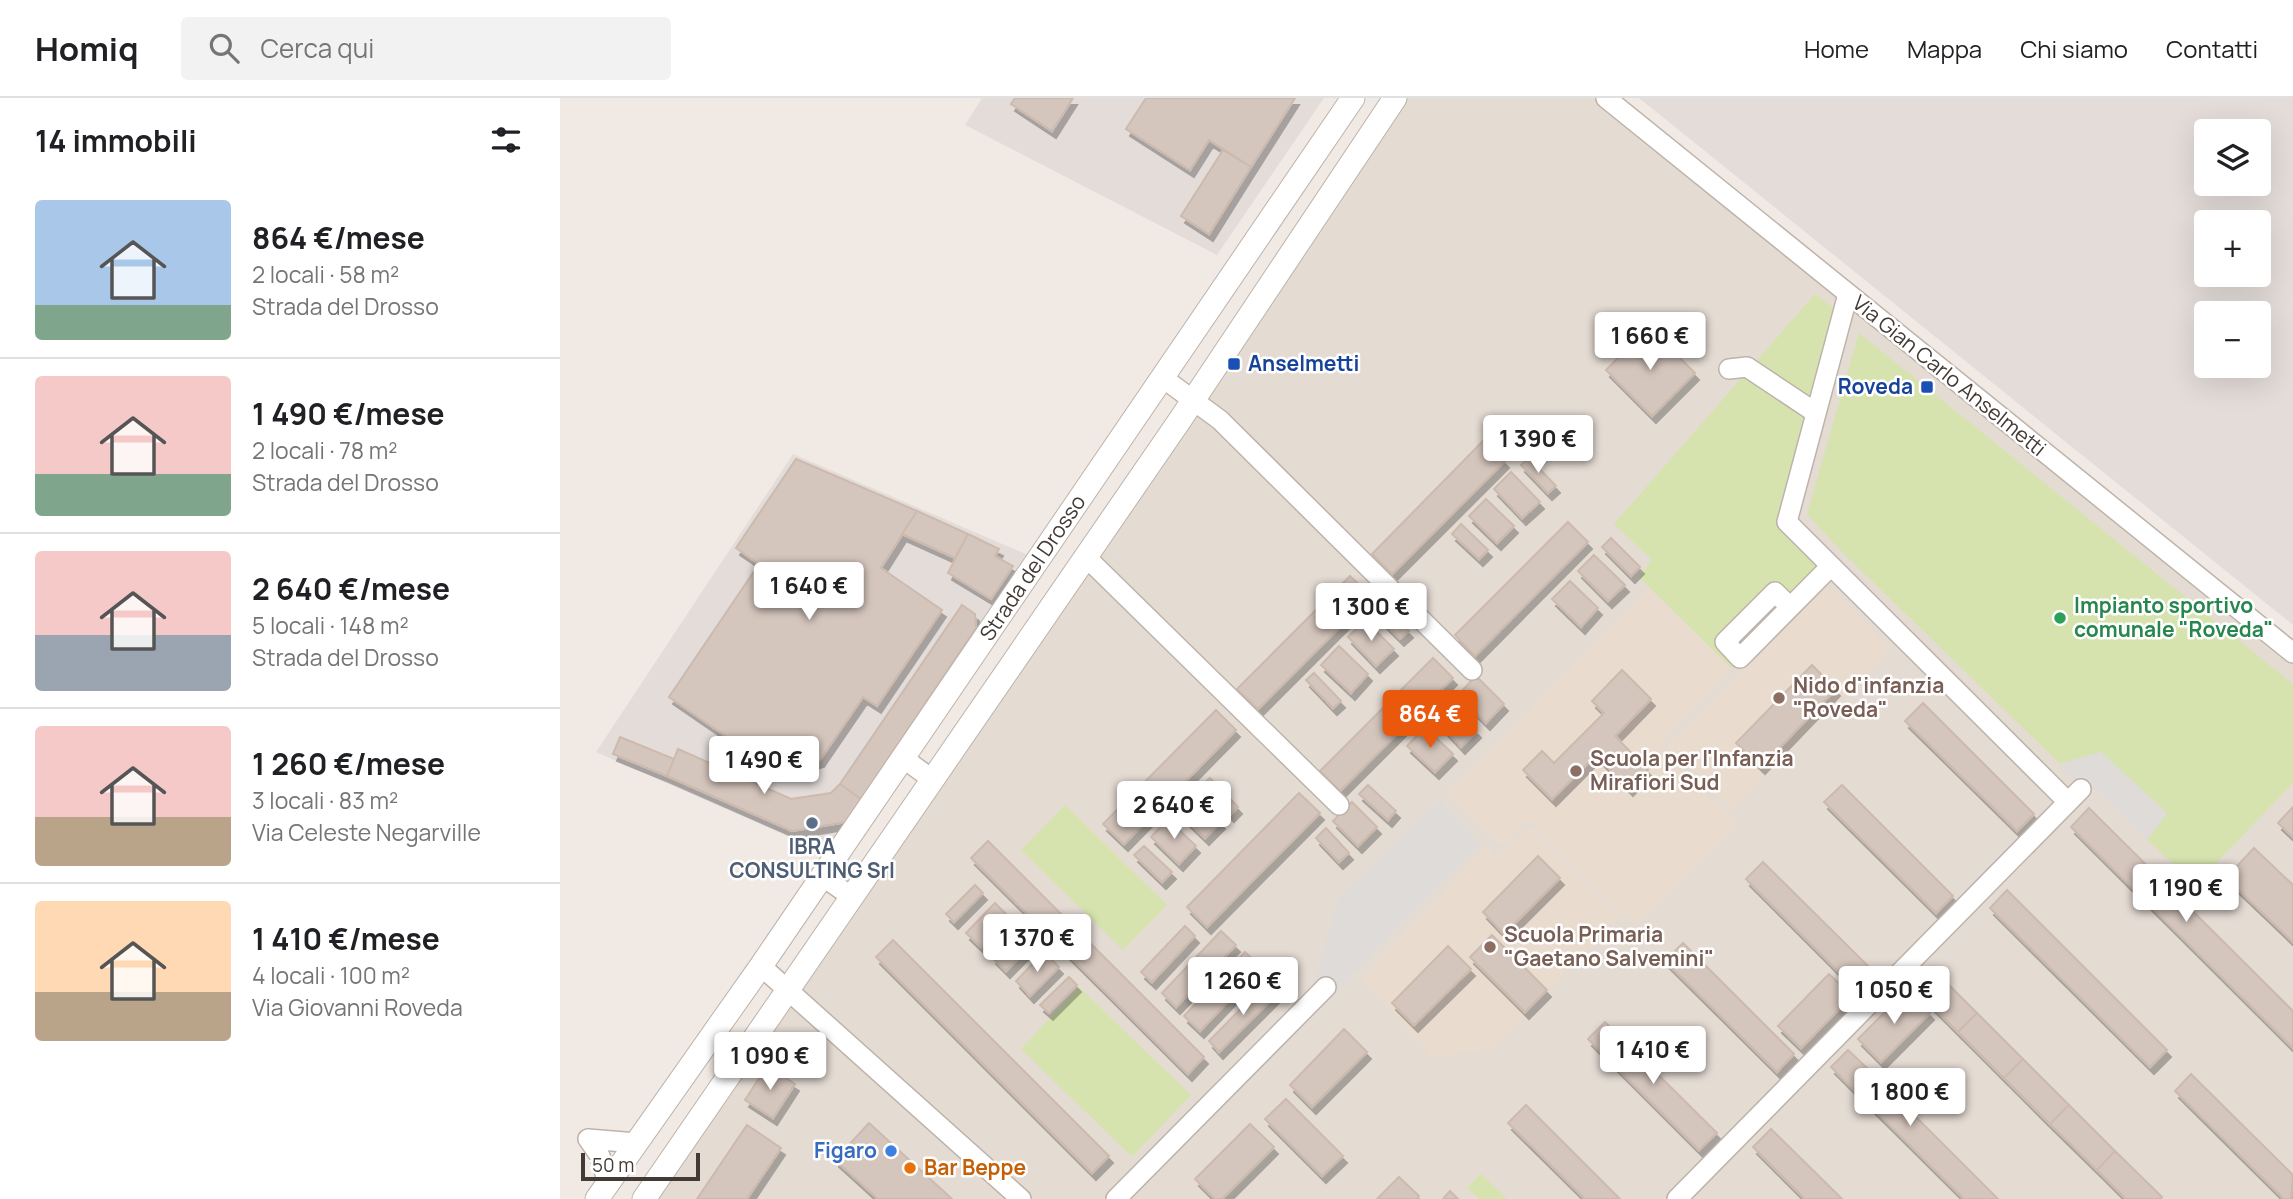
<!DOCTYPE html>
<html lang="it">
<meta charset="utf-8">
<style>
body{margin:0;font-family:Manrope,sans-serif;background:#f2f2f2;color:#202124;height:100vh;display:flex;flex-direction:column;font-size:26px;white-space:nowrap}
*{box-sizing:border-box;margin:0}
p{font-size:23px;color:#757577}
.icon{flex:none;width:38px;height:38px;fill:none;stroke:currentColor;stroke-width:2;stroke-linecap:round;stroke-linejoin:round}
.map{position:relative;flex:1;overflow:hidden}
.side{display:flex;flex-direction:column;background:#fff;width:560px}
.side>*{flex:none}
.tools{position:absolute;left:1634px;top:21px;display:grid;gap:14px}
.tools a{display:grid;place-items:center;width:77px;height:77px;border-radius:7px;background:#fff;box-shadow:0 7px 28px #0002;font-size:35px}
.scale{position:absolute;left:21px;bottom:18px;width:119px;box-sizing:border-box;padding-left:7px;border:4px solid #433a35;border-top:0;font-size:19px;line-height:24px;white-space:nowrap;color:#433a35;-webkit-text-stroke:5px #fff;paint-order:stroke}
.price{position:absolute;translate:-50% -60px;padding:0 16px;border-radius:7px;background:#fff;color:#222;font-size:23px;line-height:46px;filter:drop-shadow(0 2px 4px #0008)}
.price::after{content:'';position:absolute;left:50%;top:42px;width:21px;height:16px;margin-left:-10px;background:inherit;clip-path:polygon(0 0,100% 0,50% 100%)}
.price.current{background:#ea580c;color:#fff}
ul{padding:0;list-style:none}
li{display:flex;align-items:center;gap:21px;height:175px;padding:0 35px}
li+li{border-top:2px solid #e0e0e0}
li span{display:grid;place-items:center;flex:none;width:196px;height:140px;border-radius:7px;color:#555}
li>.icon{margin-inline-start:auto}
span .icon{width:84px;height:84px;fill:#fffc;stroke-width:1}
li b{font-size:30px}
h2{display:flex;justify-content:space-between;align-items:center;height:84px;padding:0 35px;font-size:30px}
header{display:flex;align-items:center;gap:42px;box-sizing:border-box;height:98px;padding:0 35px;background:#fff;border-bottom:2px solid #e0e0e0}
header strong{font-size:33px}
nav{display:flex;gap:38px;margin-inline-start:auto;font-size:24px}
.search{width:490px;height:63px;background:#f2f2f2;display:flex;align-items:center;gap:18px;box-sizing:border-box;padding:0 24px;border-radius:7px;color:#757577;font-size:26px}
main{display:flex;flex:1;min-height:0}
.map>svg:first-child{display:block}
.residential{fill:#e4dbd3}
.industrial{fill:#e3dcd9;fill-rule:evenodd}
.education{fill:#e9dccf}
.green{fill:#d7e3af}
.parking{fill:#dfdbd9}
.building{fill:#d5c6bd;stroke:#ccbaae;stroke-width:2;filter:url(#shadow)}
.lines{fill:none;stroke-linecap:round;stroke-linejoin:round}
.minor-casing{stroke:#beb3ab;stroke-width:22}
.tertiary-casing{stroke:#beb3ab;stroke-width:25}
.minor{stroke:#fff;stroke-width:19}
.tertiary{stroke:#fff;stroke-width:23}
.transit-dot{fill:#1a4fb4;stroke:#fff;stroke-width:2.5}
.leisure-dot{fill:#2e9e5b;stroke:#fff;stroke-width:2.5}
.education-dot{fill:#8d6e63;stroke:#fff;stroke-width:2.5}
.service-dot{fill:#5c6f8a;stroke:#fff;stroke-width:2.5}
.shop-dot{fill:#3f7fe0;stroke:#fff;stroke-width:2.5}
.food-dot{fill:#e8710a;stroke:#fff;stroke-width:2.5}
.labels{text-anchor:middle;stroke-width:5;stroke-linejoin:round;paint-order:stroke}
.transit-label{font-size:21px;font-weight:bold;fill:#164399;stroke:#fff;text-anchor:start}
.street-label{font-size:21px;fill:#433a35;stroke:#fff}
.leisure-label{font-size:21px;font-weight:bold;fill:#27864d;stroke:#fff;text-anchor:start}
.education-label{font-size:21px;font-weight:bold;fill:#785e54;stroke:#fff;text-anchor:start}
.service-label{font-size:21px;font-weight:bold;fill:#4e5e75;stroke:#fff}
.shop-label{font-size:21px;font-weight:bold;fill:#366cbe;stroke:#fff;text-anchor:end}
.food-label{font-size:21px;font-weight:bold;fill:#c56008;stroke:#fff;text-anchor:start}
</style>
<header>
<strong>Homiq</strong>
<div class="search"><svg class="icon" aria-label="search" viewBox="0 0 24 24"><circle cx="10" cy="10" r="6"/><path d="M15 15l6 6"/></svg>Cerca qui</div>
<nav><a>Home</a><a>Mappa</a><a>Chi siamo</a><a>Contatti</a></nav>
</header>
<main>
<section class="side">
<h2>14 immobili<svg class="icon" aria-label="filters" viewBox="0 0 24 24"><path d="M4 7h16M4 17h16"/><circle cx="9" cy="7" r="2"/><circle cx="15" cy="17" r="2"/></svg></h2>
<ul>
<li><span style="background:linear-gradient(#a9c7e8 75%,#7fa58c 0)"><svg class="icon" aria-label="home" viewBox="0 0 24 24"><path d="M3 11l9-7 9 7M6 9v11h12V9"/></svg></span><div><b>864 €/mese</b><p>2 locali · 58 m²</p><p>Strada del Drosso</p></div></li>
<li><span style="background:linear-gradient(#f6c9c9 70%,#7fa58c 0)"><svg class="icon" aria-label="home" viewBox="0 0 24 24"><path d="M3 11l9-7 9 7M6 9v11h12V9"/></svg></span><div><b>1 490 €/mese</b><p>2 locali · 78 m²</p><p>Strada del Drosso</p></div></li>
<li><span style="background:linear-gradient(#f6c9c9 60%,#9aa5b1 0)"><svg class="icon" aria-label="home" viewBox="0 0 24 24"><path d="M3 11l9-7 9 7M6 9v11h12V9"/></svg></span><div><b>2 640 €/mese</b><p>5 locali · 148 m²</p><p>Strada del Drosso</p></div></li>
<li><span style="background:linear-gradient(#f6c9c9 65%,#b9a48a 0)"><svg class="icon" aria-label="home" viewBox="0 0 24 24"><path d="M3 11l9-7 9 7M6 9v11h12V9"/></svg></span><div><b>1 260 €/mese</b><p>3 locali · 83 m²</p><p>Via Celeste Negarville</p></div></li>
<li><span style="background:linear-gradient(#ffd9b3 65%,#b9a48a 0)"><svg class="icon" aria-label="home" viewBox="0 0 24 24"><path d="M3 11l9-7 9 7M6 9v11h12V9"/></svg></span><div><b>1 410 €/mese</b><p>4 locali · 100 m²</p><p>Via Giovanni Roveda</p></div></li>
</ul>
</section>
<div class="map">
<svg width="1733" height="1101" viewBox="0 0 1733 1101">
<defs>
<filter id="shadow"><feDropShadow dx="4" dy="7" stdDeviation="0" flood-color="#0004"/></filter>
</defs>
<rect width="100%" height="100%" fill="#f1eae4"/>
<path class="residential" d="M835,0H1046L1733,555V1101H84Z"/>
<path class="industrial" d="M422,0H764L657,157L405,27Z
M1079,0H1733V527ZM1699,33V86H1647V33ZM1699,124V177H1647V124ZM1699,215V268H1647V215Z
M233,356L468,457L287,729L257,751L36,654Z"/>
<path class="education" d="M1267,488L1330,552L1171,711L1108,647Z
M1089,490L1171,570L1098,649L1177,728L1077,828L968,720L941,747L888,696Z
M970,728L1060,818L932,950L874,960L801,880L927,748L937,759Z"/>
<path class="green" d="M1255,196L1277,213L1218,426L1264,474L1171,570L1079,479L1092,462L1054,426Z
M1299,235L1733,586V685L1636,786L1587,742L1606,716L1541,654L1500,666L1281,453L1247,416Z
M505,707L607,807L563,852L461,752Z
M519,889L631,997L572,1059L461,951Z
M921,1076L947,1101H919L907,1090Z"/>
<path class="parking" d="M1541,654L1607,715L1587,742L1528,685L1521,691L1500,666Z
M879,702L921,745L777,894L753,886L779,800Z"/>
<path class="building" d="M455,0H513L492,33L451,6Z
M586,0H735L691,69L649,42L630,72L566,31Z
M663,52L691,69L649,136L621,118Z
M1089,229L1135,275L1092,318L1046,272Z
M924,342L945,363L832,476L812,456Z
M969,360L996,388L988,395L961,367Z
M236,361L357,413L321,470L382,512L317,608L303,599L260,662L218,674L109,599L199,466L176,450Z
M951,374L980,404L962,420L934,391Z
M926,401L954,428L937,445L909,418Z
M357,413L408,436L395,460L342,436Z
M1008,424L1028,444L915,558L895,537Z
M901,426L928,452L919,461L892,436Z
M408,436L439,451L435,458L453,468L431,501L388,475Z
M1051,440L1080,469L1071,478L1042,449Z
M1034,457L1065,487L1048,503L1018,473Z
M790,478L811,498L698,611L677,591Z
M1010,483L1038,510L1021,529L992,501Z
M823,506L849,533L840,541L814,515Z
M402,507L415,516L416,530L301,701L280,686Z
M805,522L834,551L816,568L788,539Z
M779,548L808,576L791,595L761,567Z
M873,560L893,580L780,693L760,673Z
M1252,567L1276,591L1201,669L1176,645Z
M1062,572L1091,601L1055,638L1088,672L1069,691L1036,657L992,701L963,672L982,653L994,665L1044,615L1032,603Z
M754,575L781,603L773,610L746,582Z
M916,578L944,606L926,625L898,597Z
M1363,605L1474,716L1457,733L1345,623Z
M891,606L917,633L901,649L875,621Z
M656,612L676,632L564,746L543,726Z
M865,629L893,656L875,674L847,648Z
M60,639L114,661L107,678L53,656Z
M118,651L231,701L271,695L280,686L301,701L286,724L232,733L107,678Z
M650,680L678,709L670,717L641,688Z
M808,687L836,713L828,722L799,696Z
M1282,687L1393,798L1376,815L1264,704Z
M739,695L760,715L647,829L627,809Z
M633,696L661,724L645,740L617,713Z
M792,704L817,729L798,748L773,723Z
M1733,709V739L1718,725Z
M1529,710L1733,913V950L1511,729Z
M608,721L636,748L619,766L591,739Z
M766,730L789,755L779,764L756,740Z
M428,743L644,959L628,976L411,760Z
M584,748L612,774L602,784L574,757Z
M1694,750L1733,787V844L1666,780Z
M978,758L1000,780L944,836L923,814Z
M1203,764L1315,875L1297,892L1186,781Z
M415,787L423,795L394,824L386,816Z
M1447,792L1607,952L1590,969L1430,810Z
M435,805L450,820L421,849L406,835Z
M625,828L635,838L592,884L581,874Z
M461,830L475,844L446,873L432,859Z
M661,833L676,847L616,909L602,895Z
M932,837L987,892L965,914L910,859Z
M333,842L549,1058L532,1075L316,859Z
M1123,845L1234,956L1217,974L1105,863Z
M888,848L911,871L854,927L832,905Z
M484,854L499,869L470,898L456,883Z
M685,854L701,869L640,933L624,918Z
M1371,869L1417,915L1398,934L1352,888Z
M1269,876L1292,898L1241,950L1218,928Z
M509,879L517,887L489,915L480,907Z
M707,884L718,895L659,954L649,943Z
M1347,892L1370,915L1321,964L1298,941Z
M1417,915L1463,961L1444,980L1398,934Z
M1045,924L1157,1035L1139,1052L1028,941Z
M784,931L807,954L752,1009L730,987Z
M1288,952L1309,972L1438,1101H1404L1271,969Z
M1463,961L1509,1007L1490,1026L1444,980Z
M207,968L235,986L213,1020L185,1002Z
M1631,976L1733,1077L1731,1101H1724L1615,993Z
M726,1001L783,1058L762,1078L705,1021Z
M966,1007L1060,1101H1025L948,1025Z
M1509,1007L1555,1053L1537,1072L1490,1026Z
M309,1025L392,1101H318L275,1062Z
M690,1026L714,1049L662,1101H655L635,1081Z
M187,1027L221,1050L187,1101H137Z
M1211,1031L1273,1092L1282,1101H1245L1193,1049Z
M1555,1053L1602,1099L1600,1101H1566L1537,1072Z
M839,1079L859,1098L856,1101H817Z
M890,1093L898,1101H883Z"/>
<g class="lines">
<defs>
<path id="minor" d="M1046,0L1733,555
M1288,196L1227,424L1508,704
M1169,271L1187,269L1256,315
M603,280L660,322L912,572
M526,459L779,707
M1230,509L1215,494L1165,544L1180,560L1270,469
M343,660L373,682
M262,778L292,799
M201,868L461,1101
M28,1041L40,1058L48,1086
M28,1041L77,1045
M556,1101L766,889
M1117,1101L1521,691"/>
<path id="tertiary" d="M37,1101L201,868L793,0
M84,1101L620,322L835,0"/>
</defs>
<use href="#minor" class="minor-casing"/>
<use href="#tertiary" class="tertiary-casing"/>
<use href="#minor" class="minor"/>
<use href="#tertiary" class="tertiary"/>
</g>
<g class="transit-dot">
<rect x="667" y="259" width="14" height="14" rx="3.5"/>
<rect x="1360" y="282" width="14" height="14" rx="3.5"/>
</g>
<circle class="leisure-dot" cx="1500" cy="520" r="7"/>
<g class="education-dot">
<circle cx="1219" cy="600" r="7"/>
<circle cx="1016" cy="673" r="7"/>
<circle cx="930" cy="849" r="7"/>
</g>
<circle class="service-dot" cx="252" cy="725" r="7"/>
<circle class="shop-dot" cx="331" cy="1053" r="7"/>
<circle class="food-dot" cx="350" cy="1070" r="7"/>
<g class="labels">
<g class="transit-label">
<text x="688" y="273">Anselmetti</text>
<text x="1353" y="296" text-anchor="end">Roveda</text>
</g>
<g class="street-label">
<text transform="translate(1389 278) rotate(39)" y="7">Via Gian Carlo Anselmetti</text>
<text transform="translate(473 470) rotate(-56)" y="7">Strada del Drosso</text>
</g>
<g class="leisure-label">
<text x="1514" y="515">Impianto sportivo<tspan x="1514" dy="24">comunale "Roveda"</tspan></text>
</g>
<g class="education-label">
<text x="1233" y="595">Nido d'infanzia<tspan x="1233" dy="24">"Roveda"</tspan></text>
<text x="1030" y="668">Scuola per l'Infanzia<tspan x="1030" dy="24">Mirafiori Sud</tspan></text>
<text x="944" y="844">Scuola Primaria<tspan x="944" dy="24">"Gaetano Salvemini"</tspan></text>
</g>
<g class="service-label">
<text x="252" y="756">IBRA<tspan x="252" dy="24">CONSULTING Srl</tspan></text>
</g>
<g class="shop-label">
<text x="317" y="1060">Figaro</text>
</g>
<g class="food-label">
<text x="364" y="1077">Bar Beppe</text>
</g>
</g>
</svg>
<div class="tools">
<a><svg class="icon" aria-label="layers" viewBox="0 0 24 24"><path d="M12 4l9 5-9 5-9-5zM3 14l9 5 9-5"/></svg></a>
<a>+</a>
<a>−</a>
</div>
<div class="scale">50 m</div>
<b class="price" style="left:1090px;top:274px">1 660 €</b>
<b class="price" style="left:978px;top:377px">1 390 €</b>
<b class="price" style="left:249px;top:524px">1 640 €</b>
<b class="price" style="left:811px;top:545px">1 300 €</b>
<b class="price current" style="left:870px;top:652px">864 €</b>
<b class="price" style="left:204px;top:698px">1 490 €</b>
<b class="price" style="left:614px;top:743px">2 640 €</b>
<b class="price" style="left:1626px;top:826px">1 190 €</b>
<b class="price" style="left:477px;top:876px">1 370 €</b>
<b class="price" style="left:683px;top:919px">1 260 €</b>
<b class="price" style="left:1334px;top:928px">1 050 €</b>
<b class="price" style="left:1093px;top:988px">1 410 €</b>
<b class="price" style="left:210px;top:994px">1 090 €</b>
<b class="price" style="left:1350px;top:1030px">1 800 €</b>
</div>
</main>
